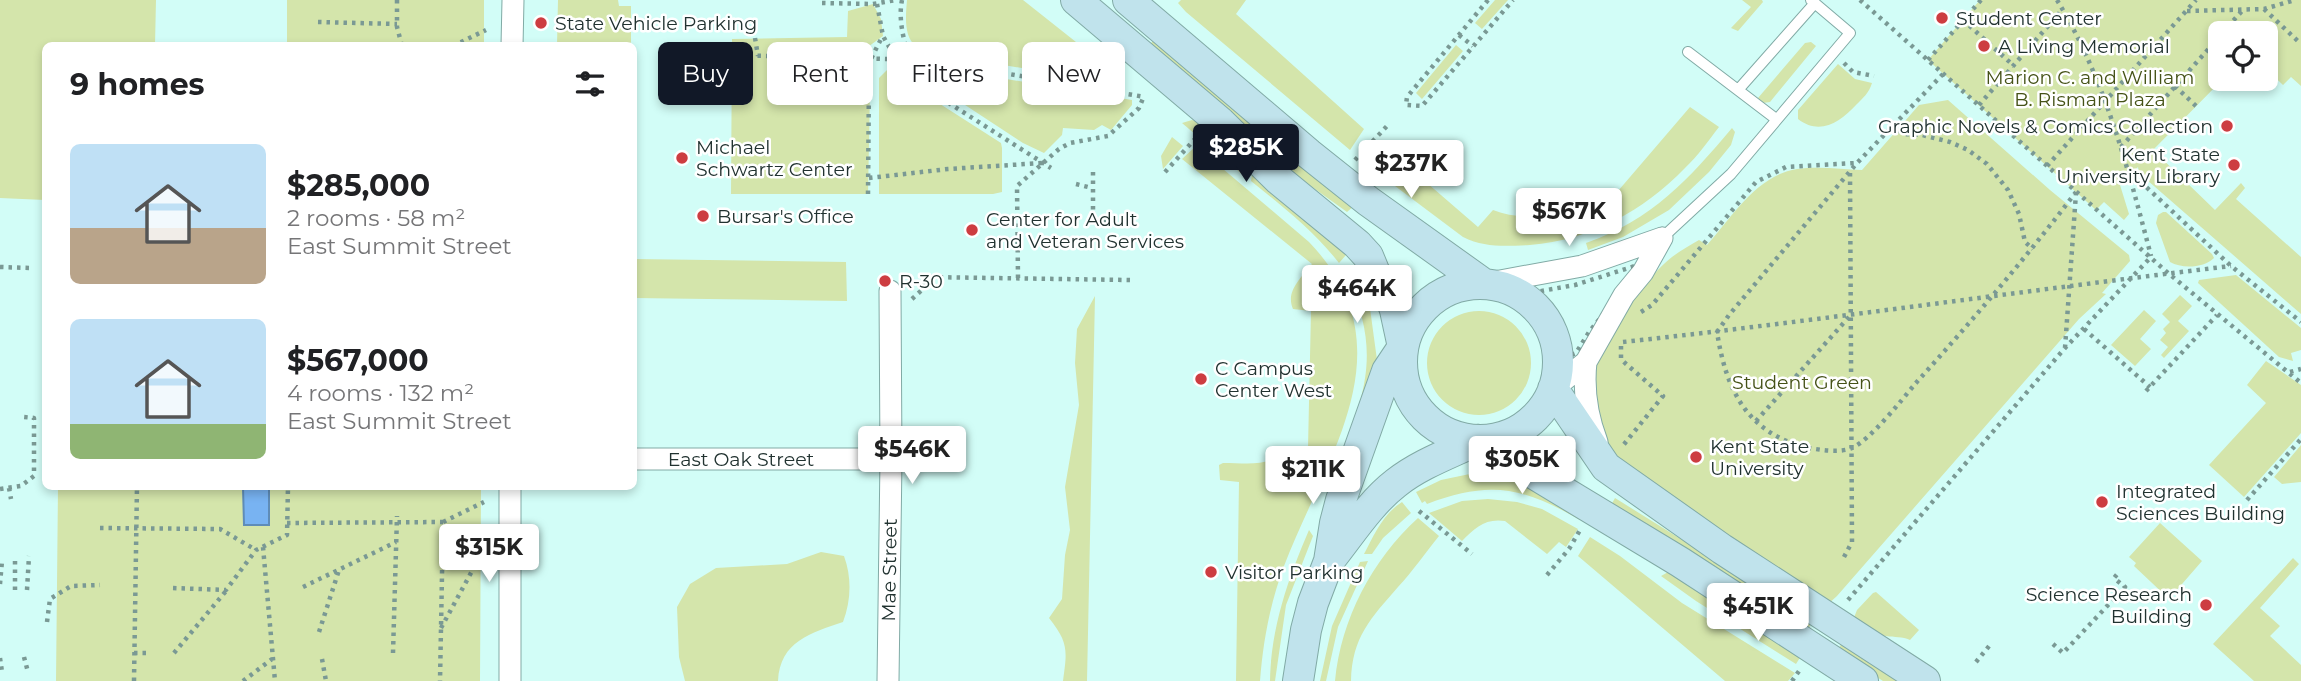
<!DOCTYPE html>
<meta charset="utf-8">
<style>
body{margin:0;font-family:Montserrat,sans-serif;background:#f2f2f2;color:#202124;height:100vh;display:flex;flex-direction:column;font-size:26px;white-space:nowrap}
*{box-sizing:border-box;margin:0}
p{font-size:23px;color:#757577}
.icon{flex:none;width:38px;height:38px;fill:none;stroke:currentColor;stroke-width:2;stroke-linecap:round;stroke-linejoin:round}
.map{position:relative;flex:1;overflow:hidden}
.sheet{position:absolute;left:42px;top:42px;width:595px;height:448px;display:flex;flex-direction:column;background:#fff;border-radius:10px;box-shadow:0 4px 10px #0003}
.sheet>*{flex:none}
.hud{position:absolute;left:658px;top:42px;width:665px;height:63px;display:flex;gap:14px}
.tools{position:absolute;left:2208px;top:21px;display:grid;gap:14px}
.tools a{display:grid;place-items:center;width:70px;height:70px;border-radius:10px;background:#fff;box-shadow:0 4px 10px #0003;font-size:35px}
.price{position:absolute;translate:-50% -60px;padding:0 16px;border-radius:7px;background:#fff;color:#222;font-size:23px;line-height:46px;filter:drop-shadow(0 2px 4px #0008)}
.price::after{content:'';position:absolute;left:50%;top:42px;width:21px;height:16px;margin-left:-10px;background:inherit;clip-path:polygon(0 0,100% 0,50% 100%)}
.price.active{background:#111827;color:#fff}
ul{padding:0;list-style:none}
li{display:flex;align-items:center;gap:21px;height:175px;padding:0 28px}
li span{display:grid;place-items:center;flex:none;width:196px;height:140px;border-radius:10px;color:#555}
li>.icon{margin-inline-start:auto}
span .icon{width:84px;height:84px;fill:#fffc;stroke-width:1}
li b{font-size:30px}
h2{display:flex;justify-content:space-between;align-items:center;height:84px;padding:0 28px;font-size:30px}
.tag{padding:0 24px;border-radius:10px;background:#fff;box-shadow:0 4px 10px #0003;font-size:24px;line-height:63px}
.tag.active{background:#111827;color:#fff}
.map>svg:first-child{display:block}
.green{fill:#d4e5ab}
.water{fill:#78b3f2;stroke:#5e8cb8;stroke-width:2}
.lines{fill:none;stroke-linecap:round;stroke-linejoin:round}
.lane-casing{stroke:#81aaa5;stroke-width:12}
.street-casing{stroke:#81aaa5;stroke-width:23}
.secondary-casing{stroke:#81aaa5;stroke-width:32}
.path{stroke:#7a9994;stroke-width:4.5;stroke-dasharray:3.5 5;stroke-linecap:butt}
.lane{stroke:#fff;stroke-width:10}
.street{stroke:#fff;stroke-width:21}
.secondary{stroke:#c0e3ec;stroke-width:30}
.poi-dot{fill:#cd3d41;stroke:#fff;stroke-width:2.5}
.labels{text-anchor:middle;stroke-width:5;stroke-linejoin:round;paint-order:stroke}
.poi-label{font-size:19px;fill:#213230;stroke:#fff;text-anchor:start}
.park-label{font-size:19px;fill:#455217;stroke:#fff}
.street-label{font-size:19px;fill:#213230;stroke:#fff}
</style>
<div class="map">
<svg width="2301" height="681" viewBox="0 0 2301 681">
<rect width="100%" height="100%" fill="#d2fdf7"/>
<path class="green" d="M0,0H156L155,45L46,46L45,200L0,198Z
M287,0H484V45H287Z
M558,0H618L619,6H631V45H557Z
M907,0H1023L1105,65L1092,80L933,53C928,51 920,49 916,46C903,37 906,13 907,0Z
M1181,0H1246L1236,14L1364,129L1350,150L1186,12L1178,3Z
M1495,0H1508L1482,29L1475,23Z
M1742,0H1762L1763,2L1738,31L1731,28L1751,7Z
M1980,0H2301V86L2291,77L2283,85L2266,69V33H2221V79H2223L2153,150L2215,210L2241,183L2245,188L2236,199L2301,257V314L2139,173L2138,167L2120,185L2129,214L2124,220L2104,202L2096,210L1928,60Z
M873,4L881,19L883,36L865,49L837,58L852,70L870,90L868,194H731L732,39L847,37L848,11Z
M1156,38L1355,205L1347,212L1308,184L1147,47Z
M1811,42L1816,46L1770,102L1763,103L1758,98L1805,43Z
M1456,45L1463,51L1422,99L1416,93Z
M1838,64L1855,79L1872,83C1869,93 1863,98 1856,105C1840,122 1820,136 1798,119V110Z
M935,67L1132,100V105L1111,130L1102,125L1094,130L1063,128L1062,135L1044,153L1023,143L927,80L928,71Z
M887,70L1001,143L1002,148V192L993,194H879V78Z
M1948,100L2050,190L2129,255L2130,261L2102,293L2106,294L2079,319L1837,596L1828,604L1704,518C1678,497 1643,483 1620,460C1605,445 1599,428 1596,407C1594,399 1591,390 1591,381C1591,350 1647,276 1672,257C1680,251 1690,245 1699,240L1707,245C1732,217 1757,175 1797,169C1818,166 1841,169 1862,170L1919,105Z
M1690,107L1719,127C1708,141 1698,156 1685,168C1643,211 1591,240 1530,245C1506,246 1485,248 1463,237L1375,171L1390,151L1478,227L1493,210C1524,222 1553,215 1581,200L1600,212Z
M1192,120C1213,125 1231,153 1244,169L1243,175L1182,123Z
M1732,128L1735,132L1731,145L1709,172L1669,210L1623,237L1588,250L1586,243C1652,220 1689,179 1732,128Z
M1172,137L1183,146L1163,169L1161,156Z
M1196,146L1309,242C1411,348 1326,456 1284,566C1270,604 1263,641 1260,681H1236L1239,482L1220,480L1219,465L1223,463C1249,463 1269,468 1289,448H1308L1311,311L1293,309C1285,291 1302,277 1312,264L1182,159Z
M1252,175L1331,239L1346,255L1339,263C1314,231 1282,206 1251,181Z
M2163,212H2166L2212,254L2214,258C2204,268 2182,269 2170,262L2156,223L2158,215Z
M634,259L846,262L847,301L634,298Z
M1357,270L1369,301L1377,360L1352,457L1342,452C1369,387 1379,343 1346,276Z
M2236,275L2301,328V350L2291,353L2293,361L2279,357L2198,283L2199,280Z
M2180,295L2192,306L2178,321L2189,331L2164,358L2161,355L2168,347L2160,340L2166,333L2163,329L2170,322L2162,314Z
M1095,296L1087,681H1063C1067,651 1069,643 1049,618L1062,599L1065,555L1070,530L1065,487L1079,405L1075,363L1077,329Z
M2144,310L2156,321L2140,339L2151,349L2135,366L2111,345Z
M1427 363a52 52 0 1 1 104 0a52 52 0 1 1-104 0Z
M2266,361L2301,385V433L2244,497L2209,465L2266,403L2247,385Z
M2301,445V482L2282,484L2274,477Z
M1484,471L1505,473L1583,512L1580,520C1523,487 1490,480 1427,504L1425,501L1422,503L1416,492L1441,480Z
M58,487H481L480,681H56Z
M1615,498L1812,621L1807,632L1610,507Z
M1488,499L1517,502L1542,509L1578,529L1566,547L1559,542L1547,554L1505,521C1485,518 1475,528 1462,541L1429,513L1462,501Z
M1402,502L1411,513L1383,538L1372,554H1364C1374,535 1383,514 1402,502Z
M1418,518L1439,536C1425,553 1413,571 1398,587C1371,618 1352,637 1351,681H1335C1341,619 1372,560 1418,518Z
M2160,523L2202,561L2169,599L2134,566L2136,563L2129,557Z
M1309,530L1313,536L1286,605L1275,681H1270C1271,627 1288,579 1309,530Z
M1590,537L1620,556L1682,603L1795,673L1788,681H1725L1578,556Z
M821,552L844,556C852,578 851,601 843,622C811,633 780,641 778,681H685L679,657L677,607L690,584L716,568L787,564Z
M2293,558L2299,564L2260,608L2280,626L2270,636L2301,665V681H2254L2213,644Z
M1368,561L1338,627L1326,681H1320L1332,626L1360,562Z
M1670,571L1801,656L1796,664L1696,601L1661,576Z
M1876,592L1919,630L1910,640C1902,636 1895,638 1886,636C1873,635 1863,626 1853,620L1857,610L1873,593Z
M1844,640L1905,681H1883L1837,651Z"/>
<path class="water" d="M243,487H269V525H244Z"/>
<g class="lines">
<defs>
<path id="lane" d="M1688,52L1776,119
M1738,90L1815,3
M1662,238L1731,174L1850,33L1811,0"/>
<path id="street" d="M512,46L513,0
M1484,284L1582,266L1662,238
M1586,362C1583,390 1587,416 1597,442
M1553,389L1586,362L1624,295L1643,272L1662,238
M634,459H891
M510,486V681
M888,681L891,459L890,291"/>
<path id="secondary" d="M1076,0L1220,122L1279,180L1357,244L1368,256L1375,273L1387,287L1395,310L1403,347L1387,371L1341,500L1335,523L1329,561L1313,603L1306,630L1298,681
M1128,0L1309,154L1368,201L1484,284
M1402 362a78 78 0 1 1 156 0a78 78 0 1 1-156 0Z
M1553,389L1606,467L1722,549L1925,681
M1329,561C1350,535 1370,503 1396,483C1420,464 1451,453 1478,440L1680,562L1863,681"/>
</defs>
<use href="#lane" class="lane-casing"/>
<use href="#street" class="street-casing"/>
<use href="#secondary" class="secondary-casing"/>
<path class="path" d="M397,0V27L402,46
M902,0C898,20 904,40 909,59
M1488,0L1407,97L1406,105L1422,106L1513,0
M1860,0L2168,273L2301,383
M2057,0C2105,79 2128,168 2151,256
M822,3L873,4L896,0
M877,4L883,36L896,59L922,86L1051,168
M2264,9L2301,44
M2187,11L2264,9L2295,0
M1963,20L2014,66
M318,22L397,24
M2222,33L2242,11
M1459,35L1473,46
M755,38L758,56
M453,46L486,30
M732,55L926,60L1145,97
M1928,60L1981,0
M1844,63L1853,72L1874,76
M1943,74L1857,163L1729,315L1717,332C1726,390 1747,434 1809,448C1821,450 1840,453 1852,448C1870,440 1901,401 1915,384C1971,322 2025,259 2076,192
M921,85L919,69L926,60
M2175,86L2196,106
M1979,105L2062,10
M1892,125L1903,134L1922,135L1950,142L1968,150L1987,164L2008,190L2019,214L2025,242L2033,249
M2121,147L2221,35
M1355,160L1388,125
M2047,166L2196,0
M2128,170L2231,266L2301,322
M1093,172V222L1116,221
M1165,172L1195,139
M869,178L948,169L1042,163
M1076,184L1092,188
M868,194L869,75L871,59L882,37
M1635,266L1638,269L1636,274L1589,332L1576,353L1568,356C1563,340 1559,321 1547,308C1541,302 1533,300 1530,293L1575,285Z
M0,267L30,268
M1018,278L1017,186L1059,149L1070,143L1108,136L1139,108L1144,96
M912,299L923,289L924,277L1130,280
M1641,312L1652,305L1756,182L1786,167L1856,163
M2084,329L2150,387
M1623,342C1826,320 2028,290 2231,266
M1621,346V359L1625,363L1663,396L1621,448
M2065,348L2076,193
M2290,372L2301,369
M2146,391L2217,315
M1756,421L1849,317
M9,488L11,499
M0,489L21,486L34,476V418L24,417
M2247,500L2301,439
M1419,511L1472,554
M443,522L484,502
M287,523L443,522L440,681
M100,528L220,529L256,550
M263,547L275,681
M1844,557L1852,542L1850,172
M1547,575L1569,549L1580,530
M0,584L2,561
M303,587L396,542
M173,588L226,590L256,550L287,535L288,486
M15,590V559
M27,590L29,556
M1848,600L2065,348L2151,257
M47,622L50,599L71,586L100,585
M441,628L484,549
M319,632L339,570
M2053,644L2063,653L2125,587L2114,578L2119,572
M134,653H148
M174,653L226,591
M393,653L397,516
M24,657L28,672
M0,658L2,672
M322,659L326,681
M1976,662L1990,645
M134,681L137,486
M243,681L272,659
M1792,681L1799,671"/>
<use href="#lane" class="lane"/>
<use href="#street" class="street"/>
<use href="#secondary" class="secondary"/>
</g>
<g class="poi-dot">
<circle cx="1942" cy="18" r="7"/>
<circle cx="541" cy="23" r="7"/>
<circle cx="1984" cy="46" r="7"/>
<circle cx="2227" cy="126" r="7"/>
<circle cx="682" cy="158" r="7"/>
<circle cx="2234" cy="165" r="7"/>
<circle cx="703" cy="216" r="7"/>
<circle cx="972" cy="230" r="7"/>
<circle cx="885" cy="281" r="7"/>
<circle cx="1201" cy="379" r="7"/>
<circle cx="1696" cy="457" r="7"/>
<circle cx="2102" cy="502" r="7"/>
<circle cx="1211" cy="572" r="7"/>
<circle cx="2206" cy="605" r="7"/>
</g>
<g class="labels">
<g class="poi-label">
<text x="1956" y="25">Student Center</text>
<text x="555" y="30">State Vehicle Parking</text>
<text x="1998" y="53">A Living Memorial</text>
<text x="2213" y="133" text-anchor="end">Graphic Novels &amp; Comics Collection</text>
<text x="696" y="154">Michael<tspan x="696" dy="22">Schwartz Center</tspan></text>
<text x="2220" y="161" text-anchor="end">Kent State<tspan x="2220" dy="22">University Library</tspan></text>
<text x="717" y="223">Bursar's Office</text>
<text x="986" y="226">Center for Adult<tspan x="986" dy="22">and Veteran Services</tspan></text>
<text x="899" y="288">R-30</text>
<text x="1215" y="375">C Campus<tspan x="1215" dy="22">Center West</tspan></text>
<text x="1710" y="453">Kent State<tspan x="1710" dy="22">University</tspan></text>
<text x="2116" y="498">Integrated<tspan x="2116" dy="22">Sciences Building</tspan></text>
<text x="1225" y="579">Visitor Parking</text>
<text x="2192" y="601" text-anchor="end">Science Research<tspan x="2192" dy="22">Building</tspan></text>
</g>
<g class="park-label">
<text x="2090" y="84">Marion C. and William<tspan x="2090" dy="22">B. Risman Plaza</tspan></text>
<text x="1802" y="389">Student Green</text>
</g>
<g class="street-label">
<text x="741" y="466">East Oak Street</text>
<text transform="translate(889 570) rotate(-89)" y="7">Mae Street</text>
</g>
</g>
</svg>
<div class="tools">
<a><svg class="icon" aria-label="locate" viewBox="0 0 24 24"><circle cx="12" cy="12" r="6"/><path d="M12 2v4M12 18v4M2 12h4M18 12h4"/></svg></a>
</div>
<b class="price active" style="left:1246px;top:184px">$285K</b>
<b class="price" style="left:1411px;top:200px">$237K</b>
<b class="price" style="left:1569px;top:248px">$567K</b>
<b class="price" style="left:1357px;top:325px">$464K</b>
<b class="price" style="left:912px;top:486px">$546K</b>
<b class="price" style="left:1522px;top:496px">$305K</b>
<b class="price" style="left:1313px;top:506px">$211K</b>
<b class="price" style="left:489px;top:584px">$315K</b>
<b class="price" style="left:1758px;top:643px">$451K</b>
<div class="hud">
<a class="tag active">Buy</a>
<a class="tag">Rent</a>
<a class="tag">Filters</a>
<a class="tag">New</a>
</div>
<section class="sheet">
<h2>9 homes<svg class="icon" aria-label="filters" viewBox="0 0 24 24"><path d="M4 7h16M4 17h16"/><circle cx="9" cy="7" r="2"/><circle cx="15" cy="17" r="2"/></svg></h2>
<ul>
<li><span style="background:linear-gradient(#bfe0f5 60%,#b9a48a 0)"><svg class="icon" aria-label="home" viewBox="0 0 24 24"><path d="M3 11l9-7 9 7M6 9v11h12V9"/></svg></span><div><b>$285,000</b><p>2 rooms · 58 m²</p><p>East Summit Street</p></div></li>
<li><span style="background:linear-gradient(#bfe0f5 75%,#8fb573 0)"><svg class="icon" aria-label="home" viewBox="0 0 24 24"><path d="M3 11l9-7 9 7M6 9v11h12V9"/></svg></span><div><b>$567,000</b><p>4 rooms · 132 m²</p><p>East Summit Street</p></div></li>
</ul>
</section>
</div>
